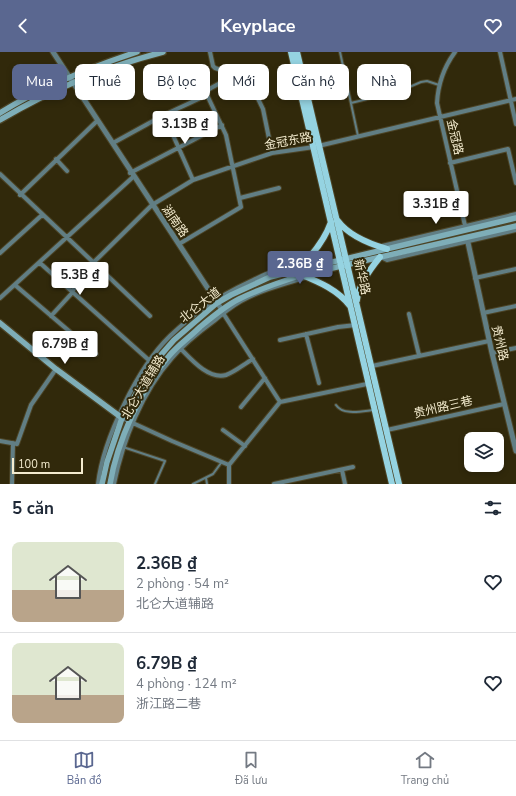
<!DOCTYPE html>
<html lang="vi">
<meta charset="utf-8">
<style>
body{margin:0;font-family:"Nunito Sans","Noto Sans SC",sans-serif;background:#f2f2f3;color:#1f2937;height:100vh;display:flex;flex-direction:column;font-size:15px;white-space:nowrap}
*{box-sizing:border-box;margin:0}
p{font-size:13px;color:#747a83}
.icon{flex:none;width:22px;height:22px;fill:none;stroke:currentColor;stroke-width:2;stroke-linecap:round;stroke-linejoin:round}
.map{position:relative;height:432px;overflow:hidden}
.details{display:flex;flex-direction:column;background:#fff;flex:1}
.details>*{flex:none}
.top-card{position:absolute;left:12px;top:12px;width:492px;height:36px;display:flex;gap:8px}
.fabs{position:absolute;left:464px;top:380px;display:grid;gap:8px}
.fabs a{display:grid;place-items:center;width:40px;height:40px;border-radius:8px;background:#fff;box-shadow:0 2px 6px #0003;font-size:20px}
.scale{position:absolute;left:12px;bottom:10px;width:71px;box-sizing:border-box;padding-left:4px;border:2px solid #f4eccf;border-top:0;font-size:11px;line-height:14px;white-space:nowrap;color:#f4eccf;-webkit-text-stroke:3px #31290b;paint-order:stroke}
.price{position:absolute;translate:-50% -34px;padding:0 9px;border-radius:4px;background:#fff;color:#222;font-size:13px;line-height:26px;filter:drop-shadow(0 1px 2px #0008)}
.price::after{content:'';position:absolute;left:50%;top:24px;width:12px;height:9px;margin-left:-6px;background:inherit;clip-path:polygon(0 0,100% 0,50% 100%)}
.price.active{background:#5a6790;color:#fff}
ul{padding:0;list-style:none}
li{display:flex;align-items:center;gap:12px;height:100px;padding:0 12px}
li+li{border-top:1px solid #e0e1e3}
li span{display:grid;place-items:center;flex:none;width:112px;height:80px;border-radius:8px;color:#555}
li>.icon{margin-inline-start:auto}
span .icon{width:48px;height:48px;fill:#fffc;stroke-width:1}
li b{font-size:17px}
h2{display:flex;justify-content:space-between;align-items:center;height:48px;padding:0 12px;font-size:17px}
.chip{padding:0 14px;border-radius:8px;background:#fff;box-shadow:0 2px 6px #0003;font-size:14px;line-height:36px}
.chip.active{background:#5a6790;color:#fff}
header{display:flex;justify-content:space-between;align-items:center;height:52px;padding:0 12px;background:#5a6790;color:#fff;font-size:18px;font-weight:700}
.dock{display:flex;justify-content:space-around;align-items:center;height:56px;border-top:1px solid #e0e1e3;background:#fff;font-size:11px;color:#747a83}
.dock a{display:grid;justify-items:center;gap:2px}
.dock .active{color:#5a6790}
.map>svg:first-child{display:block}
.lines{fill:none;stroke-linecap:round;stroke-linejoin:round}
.service-casing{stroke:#4c4426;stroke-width:4}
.minor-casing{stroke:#4c4426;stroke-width:6}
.tertiary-casing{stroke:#4c4426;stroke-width:7}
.secondary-casing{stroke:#4c4426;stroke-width:8}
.primary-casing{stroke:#4c4426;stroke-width:8}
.service{stroke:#617e84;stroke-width:2}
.minor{stroke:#617e84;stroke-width:4}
.tertiary{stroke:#617e84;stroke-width:5}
.secondary{stroke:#7eaeb8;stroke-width:5.5}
.primary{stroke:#95d3e1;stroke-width:6}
.labels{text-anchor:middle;stroke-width:4;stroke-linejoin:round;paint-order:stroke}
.street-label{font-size:12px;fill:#f4eccf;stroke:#31290b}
</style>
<header><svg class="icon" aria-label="back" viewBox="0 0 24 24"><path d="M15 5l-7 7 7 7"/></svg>Keyplace<svg class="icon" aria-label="heart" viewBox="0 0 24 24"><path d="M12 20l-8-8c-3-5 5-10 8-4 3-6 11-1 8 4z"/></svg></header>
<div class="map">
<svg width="516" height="432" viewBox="0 0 516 432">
<rect width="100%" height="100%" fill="#31290b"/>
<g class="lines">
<defs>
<path id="service" d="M340,0L358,84
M351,51L400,39L421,30L427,29L439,33
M336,353C343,364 363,359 374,358
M123,395L165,409L155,432
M206,426L207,432
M193,432L213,422L221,411"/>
<path id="minor" d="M210,0L213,14L215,16L248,27L250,30L263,57L272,101
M455,0C444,15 438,32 437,51L466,178
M500,0L516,72
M164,63L193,128
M113,91L164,63L207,43L208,38L211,36L235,23
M56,107L67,119
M450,111L508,97L516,131
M130,121L222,73
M0,122L150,264
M20,143L97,69
M240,146L279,136
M179,192L241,155L226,83L207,43
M382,194L516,162
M0,201L42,163
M381,205L387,208L516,178
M40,211L151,310
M475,226L516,217
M15,233L96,302
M0,246L133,125
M223,261L280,350
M483,261L516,254
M409,262L419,303
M51,264L72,241L79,226L93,211L152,153L193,128L272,101L314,95L516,47
M306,282L319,331
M280,288L338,275L356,273
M179,295C190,306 208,328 226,323C235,320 244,312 253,307
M492,301L516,296
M372,314L489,289
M241,355L265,326
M122,366L172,389L229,413V432
M223,378L245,394
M387,378L504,352
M0,389L17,392L31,353L56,317
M229,413L280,350L367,332
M342,418L345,432
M12,432L13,391
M98,432C103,387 138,315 170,284C193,262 219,244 247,231C262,224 280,213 296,219
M114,432C123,388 142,340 172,306C184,292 199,280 214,269C222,262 231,255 241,249C261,238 284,232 307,225
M274,432L353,415"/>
<path id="tertiary" d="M53,0C109,86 165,172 222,258
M467,186L492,301L516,399"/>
<path id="secondary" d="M0,61C43,34 89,16 137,0
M0,68C52,37 105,15 163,0
M0,271L56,317L122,366
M102,432L107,410L122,366L153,312L174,288L217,251L231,243L270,225L516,166
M110,432C117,390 141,336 169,304C178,293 190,285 200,275C212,265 225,254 239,247C259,237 280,230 302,223L516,174"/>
<path id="primary" d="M291,0L392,432
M297,0L399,432
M338,169C349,184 370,192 387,197
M296,219C311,205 324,190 331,170
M302,223C319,230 338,238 350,254
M357,248C358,233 371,216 380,205"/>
</defs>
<use href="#service" class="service-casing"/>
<use href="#minor" class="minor-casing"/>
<use href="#tertiary" class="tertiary-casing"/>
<use href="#secondary" class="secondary-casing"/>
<use href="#primary" class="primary-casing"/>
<use href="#service" class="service"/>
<use href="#minor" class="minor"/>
<use href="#tertiary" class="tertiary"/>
<use href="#secondary" class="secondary"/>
<use href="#primary" class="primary"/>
</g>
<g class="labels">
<g class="street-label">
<text transform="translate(455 85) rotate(77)" y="4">金冠路</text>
<text transform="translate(288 89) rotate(-11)" y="4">金冠东路</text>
<text transform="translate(175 169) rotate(55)" y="4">湖南路</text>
<text transform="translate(362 225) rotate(77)" y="4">新华路</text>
<text transform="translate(200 253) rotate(-38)" y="4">北仑大道</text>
<text transform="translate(500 291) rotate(77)" y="4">贵州路</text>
<text transform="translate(143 335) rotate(-59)" y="4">北仑大道辅路</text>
<text transform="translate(443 355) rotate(-13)" y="4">贵州路三巷</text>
</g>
</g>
</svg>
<div class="fabs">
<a><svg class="icon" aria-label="layers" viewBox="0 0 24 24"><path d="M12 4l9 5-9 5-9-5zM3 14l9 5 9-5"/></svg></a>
</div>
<div class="scale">100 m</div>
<b class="price" style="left:185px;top:93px">3.13B ₫</b>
<b class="price" style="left:436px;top:173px">3.31B ₫</b>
<b class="price active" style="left:300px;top:233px">2.36B ₫</b>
<b class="price" style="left:80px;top:244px">5.3B ₫</b>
<b class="price" style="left:65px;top:313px">6.79B ₫</b>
<div class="top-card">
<a class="chip active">Mua</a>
<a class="chip">Thuê</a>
<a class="chip">Bộ lọc</a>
<a class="chip">Mới</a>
<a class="chip">Căn hộ</a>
<a class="chip">Nhà</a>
</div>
</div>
<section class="details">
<h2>5 căn<svg class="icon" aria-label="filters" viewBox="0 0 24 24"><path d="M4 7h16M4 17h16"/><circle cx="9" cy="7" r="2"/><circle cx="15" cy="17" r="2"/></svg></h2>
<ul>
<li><span style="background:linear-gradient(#dfe7d0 60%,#b9a48a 0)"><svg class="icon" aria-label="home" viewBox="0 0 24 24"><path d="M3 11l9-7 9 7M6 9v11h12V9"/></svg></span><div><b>2.36B ₫</b><p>2 phòng · 54 m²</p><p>北仑大道辅路</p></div><svg class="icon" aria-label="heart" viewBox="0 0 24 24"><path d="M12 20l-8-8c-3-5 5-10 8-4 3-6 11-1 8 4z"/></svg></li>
<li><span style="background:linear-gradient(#dfe7d0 65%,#b9a48a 0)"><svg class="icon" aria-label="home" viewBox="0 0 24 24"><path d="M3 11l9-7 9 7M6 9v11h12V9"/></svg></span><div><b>6.79B ₫</b><p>4 phòng · 124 m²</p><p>浙江路二巷</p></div><svg class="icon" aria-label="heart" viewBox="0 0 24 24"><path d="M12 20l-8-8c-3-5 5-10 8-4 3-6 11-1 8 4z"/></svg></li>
</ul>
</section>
<nav class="dock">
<a class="active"><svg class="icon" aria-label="map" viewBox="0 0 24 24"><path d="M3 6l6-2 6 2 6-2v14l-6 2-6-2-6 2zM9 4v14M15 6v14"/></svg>Bản đồ</a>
<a><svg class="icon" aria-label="saved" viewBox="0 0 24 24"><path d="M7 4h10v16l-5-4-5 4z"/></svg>Đã lưu</a>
<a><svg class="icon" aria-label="home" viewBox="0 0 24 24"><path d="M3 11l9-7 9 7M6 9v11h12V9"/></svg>Trang chủ</a>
</nav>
